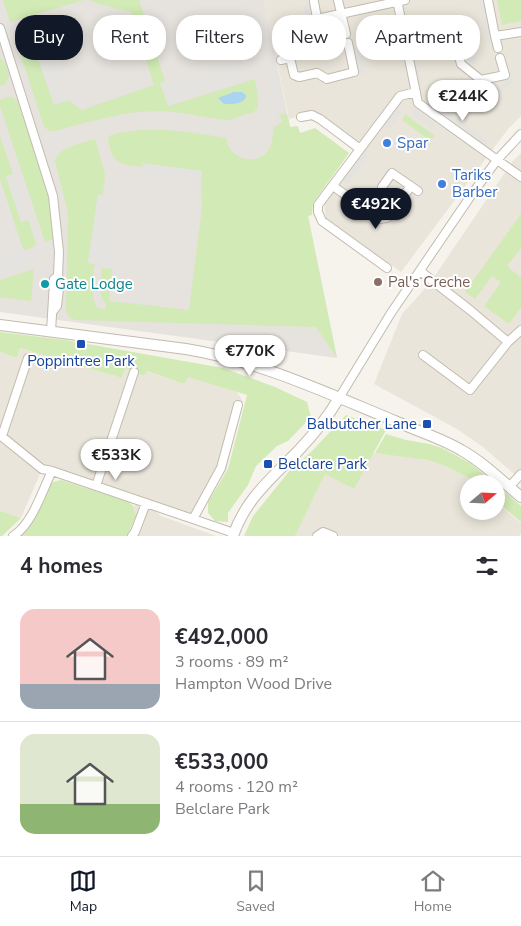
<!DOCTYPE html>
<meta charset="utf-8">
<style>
body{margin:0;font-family:"Nunito Sans",sans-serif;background:#f7f7f7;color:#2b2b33;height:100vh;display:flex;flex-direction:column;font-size:19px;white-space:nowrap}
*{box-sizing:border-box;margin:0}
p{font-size:16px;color:#7c7c81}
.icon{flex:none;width:28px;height:28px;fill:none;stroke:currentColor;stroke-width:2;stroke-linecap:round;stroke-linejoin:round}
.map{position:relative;height:536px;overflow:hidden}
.sheet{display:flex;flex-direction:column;background:#fff;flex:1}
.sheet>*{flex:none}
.banner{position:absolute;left:15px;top:15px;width:491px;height:45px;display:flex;gap:10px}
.needle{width:32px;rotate:71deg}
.controls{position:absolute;left:460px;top:475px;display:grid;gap:10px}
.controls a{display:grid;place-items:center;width:45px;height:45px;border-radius:50%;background:#fff;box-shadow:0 2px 12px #0003;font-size:25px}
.price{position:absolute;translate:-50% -42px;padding:0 11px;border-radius:18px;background:#fff;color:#222;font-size:16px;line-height:32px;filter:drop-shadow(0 1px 2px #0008)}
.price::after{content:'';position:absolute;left:50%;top:30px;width:15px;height:11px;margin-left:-8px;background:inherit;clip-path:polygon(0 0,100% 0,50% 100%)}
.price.active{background:#111827;color:#fff}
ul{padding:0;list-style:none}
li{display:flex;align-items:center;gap:15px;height:125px;padding:0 20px}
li+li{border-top:1px solid #e1e1e2}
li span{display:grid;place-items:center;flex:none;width:140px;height:100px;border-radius:15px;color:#555}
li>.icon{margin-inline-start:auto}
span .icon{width:60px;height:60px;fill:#fffc;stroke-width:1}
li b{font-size:21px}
h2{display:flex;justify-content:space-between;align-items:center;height:60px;padding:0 20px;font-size:21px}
.tag{padding:0 18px;border-radius:20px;background:#fff;box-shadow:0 2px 12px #0003;font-size:18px;line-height:45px}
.tag.active{background:#111827;color:#fff}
.menu{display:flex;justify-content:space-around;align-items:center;height:70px;border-top:1px solid #e1e1e2;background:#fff;font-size:14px;color:#7c7c81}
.menu a{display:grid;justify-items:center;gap:2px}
.menu .active{color:#111827}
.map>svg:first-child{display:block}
.residential{fill:#eae5da}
.industrial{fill:#e6e2dd}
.green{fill:#d2eab5}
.parking{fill:#e5e3e0}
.water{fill:#a9d4f2}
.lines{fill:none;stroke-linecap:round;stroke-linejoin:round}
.minor-casing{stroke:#c2bbae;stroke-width:10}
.tertiary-casing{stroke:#c2bbae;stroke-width:12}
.minor{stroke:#fff;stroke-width:8}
.tertiary{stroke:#fff;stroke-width:10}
.shop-dot{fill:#3f7fe0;stroke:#fff;stroke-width:2}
.education-dot{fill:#8d6e63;stroke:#fff;stroke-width:2}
.culture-dot{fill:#0f9aa8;stroke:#fff;stroke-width:2}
.transit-dot{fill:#1a4fb4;stroke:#fff;stroke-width:2}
.labels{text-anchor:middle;stroke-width:4;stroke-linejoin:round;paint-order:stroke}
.shop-label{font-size:15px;fill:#366cbe;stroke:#fff;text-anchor:start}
.education-label{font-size:15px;fill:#785e54;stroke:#fff;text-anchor:start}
.culture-label{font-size:15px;fill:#0d838f;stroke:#fff;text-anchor:start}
.transit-label{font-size:15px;fill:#164399;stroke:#fff}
</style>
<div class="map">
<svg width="521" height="536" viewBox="0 0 521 536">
<rect width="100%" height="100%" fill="#f6f3ec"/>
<path class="residential" d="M264,0H521V116L508,129L401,272L326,218L324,204L365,148L313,113L289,119Z
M521,153V480L483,447L457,429L374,384L402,314L430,283L512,162Z
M20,348L122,378L125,368L144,376L146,371L184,384L187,376L237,392L243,401L226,471L193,519L147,504L161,516L216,536H127L134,522L135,511L133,506L145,503L42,469L21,518L0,511V352L17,358Z
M372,453L396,455L426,460L445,466L467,477L475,484H469V511H496V502L521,523V533L519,536H295L325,473L354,489Z"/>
<path class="industrial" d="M0,0H264L337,358L0,312Z"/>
<path class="green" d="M3,0H84L10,22Z
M89,0H139L165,81L161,83L168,106L255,79L257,92L258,107L253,113C243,113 236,120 227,120C204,118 181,111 158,111C122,111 89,122 55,131H50L44,127L15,37L16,34L32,29L37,33L39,39L32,42L55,104L68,100L82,110L154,85L131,12L99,4Z
M497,0H521V21L502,25Z
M0,58L5,63L9,75L6,84L0,86Z
M6,97H12L18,101L47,187L54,239L46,242L44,239L0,106V100Z
M285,113L288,116L290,127L298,126L300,133L315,128L349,153L313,203L312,215L308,216L337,358L316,327L75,320L69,317L66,309L68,213L55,161C58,147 83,143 95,139L105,174L103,195H98L88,262L95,264C92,277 90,295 97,307L105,310L106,304C97,295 101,280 102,268L112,269L109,301L189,310L202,208L201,175L143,164L142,167C117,164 111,163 108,136C147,124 187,132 226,138C228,159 258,168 269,149C274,141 272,133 274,126L276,127L283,120L278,115Z
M405,114L435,136L430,139H428L402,120Z
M0,136L13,174L6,177L21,222L28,220L36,243L34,247L26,250L23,249L0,179Z
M521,214V248L507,266L521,278V307L509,324L484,306L501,282L492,276L475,299L465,292Z
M34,269L31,301L0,297V280Z
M0,332L65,340L223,368L275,387L307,402L311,417L288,441L277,446L256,466L248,485L228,513V522L215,521L208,513V502L228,469L247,395L188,377L184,384L147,371L144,376L125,368L122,378L20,348L17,358L0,352Z
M346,415L386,430L354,489L325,474L295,536H244L253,516L291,469L311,452Z
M386,434L406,440L429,444L442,448L470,463L496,484H476L467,477L445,466L427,460L375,453Z
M61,480L129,502L133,506L136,516L127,536H19L26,530L50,483Z
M496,484L521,506V522L496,501Z
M0,511L21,518L2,536H0Z"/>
<path class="parking" d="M483,0L492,42L488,43L479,1Z
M309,3L316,35L310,36L303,5Z
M408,15L421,80L417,81L404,16Z
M464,28L471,56L476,55L478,63L466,66L458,29Z
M47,37L54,54L59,53L66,72L59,74L63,86L69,84L74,98L54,105L32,42Z
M269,38L285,113L278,115L262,40Z
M361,45L366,74L359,75L354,47Z
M240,60L246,81L168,106L160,83L165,81L167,84Z
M469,75L492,92L510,77L514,81L493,99L465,80Z
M431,99L487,141L484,146L427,104Z
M415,107L435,123L431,129L411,113Z
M396,108L402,112L389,130L383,125Z
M363,152L369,156L348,184L342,180Z
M143,163L202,171L201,179L142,171Z
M13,174L28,220L21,222L6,176Z
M98,194L120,198L110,266L88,263Z
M412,194L417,198L395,227L390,223Z
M21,244L29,266L0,276V251Z"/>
<path class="water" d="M234,92H242L246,95V98C239,105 233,104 224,104L218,98Z"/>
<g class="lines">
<defs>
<path id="minor" d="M338,0L346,34
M397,0L418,103L521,177
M488,0L495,36L521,32
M314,2L320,34
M317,19L405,0
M0,28L53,196L59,252L58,276L60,280L57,306L53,311
M452,30L461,64L481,80L505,75L500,58
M495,36L498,48
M281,60L290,58L294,75L299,77L317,73L327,79L354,72L348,43
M301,117L312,115L320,119L360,149
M333,186L379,219L387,218L411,186
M382,187L392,173L418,191
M367,210L373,201
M387,268L322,221L318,212V205L400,96L416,92
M420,271L470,310L508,342
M51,331L54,282V279L58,276
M423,355L470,390L508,342L521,330
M339,398L391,313L472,194L497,160L521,134
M0,435L42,469L52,471L234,533
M2,436L28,358
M96,486L134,372
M509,487L521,474
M193,519L221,468L238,405
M13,536C32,525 42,491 52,471
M132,536L135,532L146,503
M317,536L323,532L333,536"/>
<path id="tertiary" d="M0,325L186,349C259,361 327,393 395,421C417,431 441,438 461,450C483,462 502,481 521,497
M233,536C246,498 272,478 299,450C314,434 328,417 339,398"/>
</defs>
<use href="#minor" class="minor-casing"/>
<use href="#tertiary" class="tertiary-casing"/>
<use href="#minor" class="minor"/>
<use href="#tertiary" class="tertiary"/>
</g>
<g class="shop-dot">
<circle cx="387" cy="143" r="5"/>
<circle cx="442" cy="184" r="5"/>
</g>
<circle class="education-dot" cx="378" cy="282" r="5"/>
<circle class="culture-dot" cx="45" cy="284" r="5"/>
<g class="transit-dot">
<rect x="76" y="339" width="10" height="10" rx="2.5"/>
<rect x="422" y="419" width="10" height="10" rx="2.5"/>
<rect x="263" y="459" width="10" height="10" rx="2.5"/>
</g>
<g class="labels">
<g class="shop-label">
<text x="397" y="148">Spar</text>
<text x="452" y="180">Tariks<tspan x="452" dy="17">Barber</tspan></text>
</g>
<g class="education-label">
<text x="388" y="287">Pal's Creche</text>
</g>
<g class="culture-label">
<text x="55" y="289">Gate Lodge</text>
</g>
<g class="transit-label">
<text x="81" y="366">Poppintree Park</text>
<text x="417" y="429" text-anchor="end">Balbutcher Lane</text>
<text x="278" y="469" text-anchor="start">Belclare Park</text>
</g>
</g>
</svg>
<div class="controls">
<a><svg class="needle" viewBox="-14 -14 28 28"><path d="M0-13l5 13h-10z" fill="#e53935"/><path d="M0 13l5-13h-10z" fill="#7c7c81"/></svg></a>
</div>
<b class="price" style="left:463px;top:122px">€244K</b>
<b class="price active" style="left:376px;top:230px">€492K</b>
<b class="price" style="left:250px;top:377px">€770K</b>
<b class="price" style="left:116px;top:481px">€533K</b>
<div class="banner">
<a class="tag active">Buy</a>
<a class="tag">Rent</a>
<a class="tag">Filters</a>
<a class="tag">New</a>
<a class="tag">Apartment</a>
</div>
</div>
<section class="sheet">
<h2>4 homes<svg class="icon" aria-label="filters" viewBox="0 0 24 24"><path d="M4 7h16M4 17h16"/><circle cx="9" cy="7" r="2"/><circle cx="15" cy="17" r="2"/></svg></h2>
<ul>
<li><span style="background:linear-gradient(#f6c9c9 75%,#9aa5b1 0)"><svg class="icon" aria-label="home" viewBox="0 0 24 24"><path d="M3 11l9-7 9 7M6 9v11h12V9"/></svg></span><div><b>€492,000</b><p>3 rooms · 89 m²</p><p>Hampton Wood Drive</p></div></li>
<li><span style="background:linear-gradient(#dfe7d0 70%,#8fb573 0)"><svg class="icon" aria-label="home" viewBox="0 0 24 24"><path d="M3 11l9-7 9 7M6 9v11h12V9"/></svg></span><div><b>€533,000</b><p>4 rooms · 120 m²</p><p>Belclare Park</p></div></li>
</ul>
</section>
<nav class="menu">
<a class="active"><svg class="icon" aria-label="map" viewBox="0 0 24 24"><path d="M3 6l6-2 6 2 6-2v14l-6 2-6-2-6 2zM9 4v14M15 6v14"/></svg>Map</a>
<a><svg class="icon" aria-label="saved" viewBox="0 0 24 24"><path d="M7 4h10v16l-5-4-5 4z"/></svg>Saved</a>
<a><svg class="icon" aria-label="home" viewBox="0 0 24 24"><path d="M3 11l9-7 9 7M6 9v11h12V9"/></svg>Home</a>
</nav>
